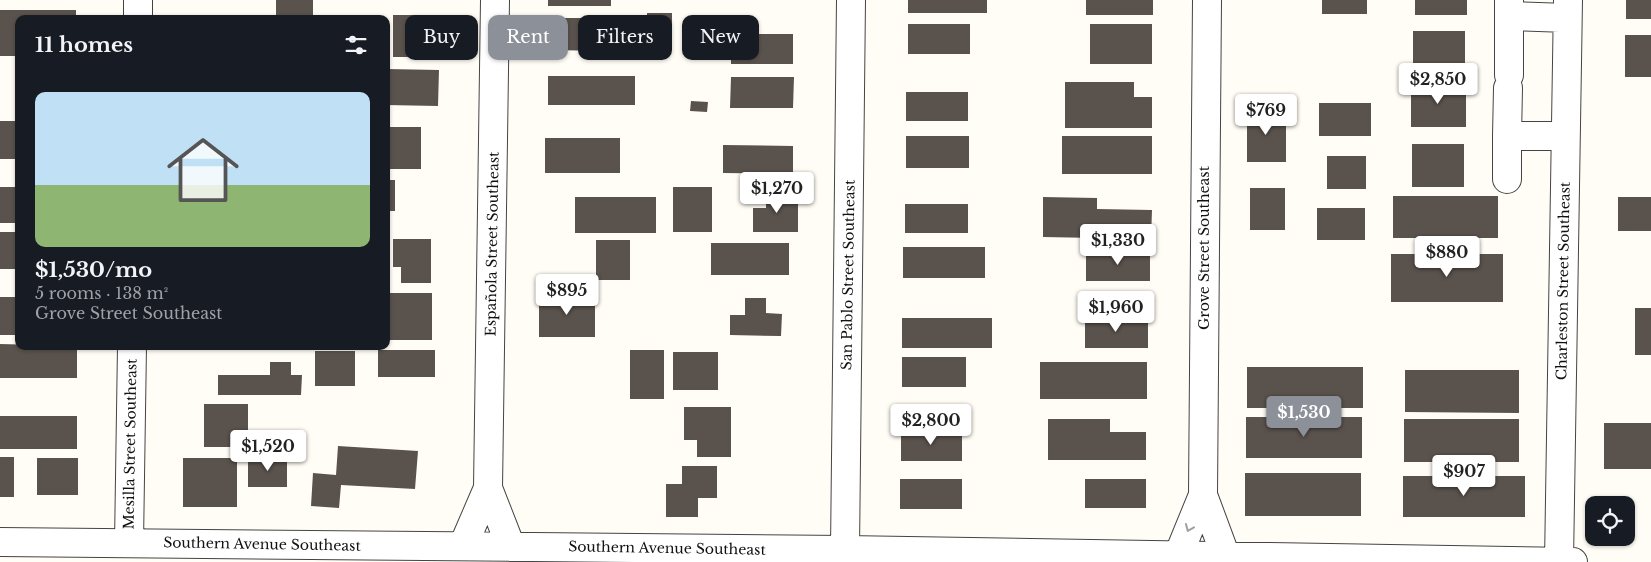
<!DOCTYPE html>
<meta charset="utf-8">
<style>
body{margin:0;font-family:"Libre Baskerville",serif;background:#242831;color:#f1f3f6;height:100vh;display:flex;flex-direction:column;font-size:19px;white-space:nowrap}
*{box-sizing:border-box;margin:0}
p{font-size:16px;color:#9ea1a6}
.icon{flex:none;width:28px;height:28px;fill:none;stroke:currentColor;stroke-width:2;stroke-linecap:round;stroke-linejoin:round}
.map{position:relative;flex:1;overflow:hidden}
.side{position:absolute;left:15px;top:15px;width:375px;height:335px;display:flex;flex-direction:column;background:#171b24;border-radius:10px;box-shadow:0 1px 4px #0004}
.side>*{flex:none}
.banner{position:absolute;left:405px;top:15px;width:475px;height:45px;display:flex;gap:10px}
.tools{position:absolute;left:1585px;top:496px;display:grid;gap:10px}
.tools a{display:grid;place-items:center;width:50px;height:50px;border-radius:10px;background:#171b24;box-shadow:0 1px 4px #0004;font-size:25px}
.price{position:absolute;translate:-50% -42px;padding:0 11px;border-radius:5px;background:#fff;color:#222;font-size:16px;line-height:32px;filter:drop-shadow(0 1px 2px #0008)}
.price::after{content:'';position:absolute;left:50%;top:30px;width:15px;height:11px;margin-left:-8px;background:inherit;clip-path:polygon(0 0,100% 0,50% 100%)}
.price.active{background:#8c9099;color:#fff}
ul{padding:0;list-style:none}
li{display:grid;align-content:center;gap:10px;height:265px;padding:0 20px}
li+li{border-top:1px solid #363941}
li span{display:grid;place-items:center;height:155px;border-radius:10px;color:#555}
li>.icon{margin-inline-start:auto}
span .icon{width:90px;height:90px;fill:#fffc;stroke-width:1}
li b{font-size:21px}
h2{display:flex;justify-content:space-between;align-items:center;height:60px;padding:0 20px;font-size:21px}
.chip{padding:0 18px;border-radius:10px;background:#171b24;box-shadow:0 1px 4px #0004;font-size:18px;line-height:45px}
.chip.active{background:#8c9099;color:#fff}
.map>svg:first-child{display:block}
.building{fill:#5a524d}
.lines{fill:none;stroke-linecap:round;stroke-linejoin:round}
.minor-casing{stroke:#444;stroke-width:30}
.minor{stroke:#fff;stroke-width:28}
.oneway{stroke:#a0a0a0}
.labels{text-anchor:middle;stroke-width:5;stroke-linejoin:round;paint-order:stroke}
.street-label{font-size:14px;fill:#111;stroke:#fff}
</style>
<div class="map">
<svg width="1651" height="562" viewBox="0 0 1651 562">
<rect width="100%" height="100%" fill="#fffdf5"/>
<path class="building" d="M276,0H313V19H276Z
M548,0H611V6H548Z
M908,0H987V13H908Z
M1086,0H1153V15H1086Z
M1322,0H1367V14H1322Z
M1415,0H1467V15H1415Z
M1626,0H1651V19H1626Z
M0,10H76V19H19V56H0Z
M647,13H672V46H647Z
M393,15H435V57H393Z
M549,18H609V51L549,50Z
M908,24H970V54H908Z
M1090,24H1152V64H1090Z
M1413,31H1465V75H1413Z
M731,34H793V64H731Z
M1625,35H1651V77H1625Z
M386,69L439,70L438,106L386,105Z
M548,76H635V105H548Z
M731,77H794L793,108H730Z
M1065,82H1134V97H1152V128H1065Z
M1411,84H1466V127H1411Z
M906,92H968V121H906Z
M691,101L708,102L707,112L690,111Z
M1319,103H1371V136H1319Z
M1247,110H1286V162H1247Z
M0,121H19V159H0Z
M386,127H421V169H386Z
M906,136H969V168H906Z
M1062,136H1152V174H1062Z
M545,138H620V173H545Z
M1412,144H1464V187H1412Z
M723,145L793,146V174L723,173Z
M1327,156H1366V189H1327Z
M386,180H395V211H386Z
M0,187H19V223H0Z
M673,187H712V232H673Z
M1250,188H1285V230H1250Z
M766,194H798V232H753V208H766Z
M1393,196H1498V238H1393Z
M575,197H656V233H575Z
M1043,197L1097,198V209L1152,210L1151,239L1043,237Z
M1618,197H1651V231H1618Z
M905,204H968V233H905Z
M1317,208H1365V240H1317Z
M0,232H19V269H0Z
M393,239H431V283H401V267H393Z
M596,240H630V280H596Z
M711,243H789V275H711Z
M903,247H985V278H903Z
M1086,250H1150V281H1086Z
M1391,254H1503V302H1391Z
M386,293H432V340H386Z
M539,295H595V337H539Z
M0,297H19V335H0Z
M745,298H766V313L782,314L781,336L730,335V315H745Z
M1635,308H1651V355H1635Z
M902,318H992V348H902Z
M1085,318H1148V348H1085Z
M0,344L77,346V378H0Z
M378,350H435V377H378Z
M630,350H664V399H630Z
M315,351H355V386H315Z
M673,352H718V390H673Z
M902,357H966V387H902Z
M270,362H291V375H302L301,395H218V375H270Z
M1040,362H1147V399H1040Z
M1247,367H1363V408H1247Z
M1405,370H1519V413L1405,412Z
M204,404H248V447H204Z
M684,407H731V457H697V440H684Z
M0,416H77V449H0Z
M1246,417H1362V458H1246Z
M1048,419H1110V432H1146V460H1048Z
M1404,419H1519V462H1404Z
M1604,423H1651V469H1604Z
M901,431H962V461H901Z
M338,446L418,451L415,489L341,485L339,508L311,506L313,473L336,475Z
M0,457H14V497H0Z
M37,458H78V495H37Z
M183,458H237V507H183Z
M248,458H287V487H248Z
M682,466H717V498H698V517H666V484H682Z
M1245,473H1361V516H1245Z
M1403,476H1525V517H1403Z
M900,479H962V509H900Z
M1085,479H1146V508H1085Z"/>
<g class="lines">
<defs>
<path id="minor" d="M1509,16L1567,18
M138,19V0
M1509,75V0
M1508,88L1507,136H1565
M1507,179V136
M488,488L495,0
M1203,495L1207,0
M0,542L845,550L1573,562
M129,543L132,346
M463,546L488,488L511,547
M845,550L851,0
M1178,556L1203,495L1226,557
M1559,562L1568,0"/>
</defs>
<use href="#minor" class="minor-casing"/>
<use href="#minor" class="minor"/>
</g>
<defs><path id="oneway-chevron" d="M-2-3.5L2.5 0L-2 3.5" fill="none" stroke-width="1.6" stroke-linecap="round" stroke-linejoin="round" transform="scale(1.25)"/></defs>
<use class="oneway" href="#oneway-chevron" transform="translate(1189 528) rotate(113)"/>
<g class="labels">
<g class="street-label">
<text transform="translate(492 244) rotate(-89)" y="5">Española Street Southeast</text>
<text transform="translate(1204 248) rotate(-90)" y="5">Grove Street Southeast</text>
<text transform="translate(848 275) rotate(-89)" y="5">San Pablo Street Southeast</text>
<text transform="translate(1563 281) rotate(-89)" y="5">Charleston Street Southeast</text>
<text transform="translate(130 444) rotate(-89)" y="5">Mesilla Street Southeast</text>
<text transform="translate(262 544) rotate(1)" y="5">Southern Avenue Southeast</text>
<text transform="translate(667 548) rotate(1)" y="5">Southern Avenue Southeast</text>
</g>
</g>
</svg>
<div class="tools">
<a><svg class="icon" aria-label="locate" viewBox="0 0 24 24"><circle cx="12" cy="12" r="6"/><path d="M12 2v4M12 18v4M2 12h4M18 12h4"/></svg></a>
</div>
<b class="price" style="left:1438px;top:105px">$2,850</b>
<b class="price" style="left:1266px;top:136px">$769</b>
<b class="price" style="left:777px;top:214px">$1,270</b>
<b class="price" style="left:1118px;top:266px">$1,330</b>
<b class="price" style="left:1447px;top:278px">$880</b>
<b class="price" style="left:567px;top:316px">$895</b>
<b class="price" style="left:1116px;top:333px">$1,960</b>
<b class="price active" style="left:1304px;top:438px">$1,530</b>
<b class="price" style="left:931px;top:446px">$2,800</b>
<b class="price" style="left:268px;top:472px">$1,520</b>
<b class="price" style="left:1464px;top:497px">$907</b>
<div class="banner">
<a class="chip">Buy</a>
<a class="chip active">Rent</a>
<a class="chip">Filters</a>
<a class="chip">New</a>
</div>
<section class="side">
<h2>11 homes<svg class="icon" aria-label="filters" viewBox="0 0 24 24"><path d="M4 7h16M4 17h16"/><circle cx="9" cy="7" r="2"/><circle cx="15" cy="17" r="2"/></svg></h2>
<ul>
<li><span style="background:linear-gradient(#bfe0f5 60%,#8fb573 0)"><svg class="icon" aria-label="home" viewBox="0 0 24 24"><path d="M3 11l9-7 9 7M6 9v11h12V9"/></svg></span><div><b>$1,530/mo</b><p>5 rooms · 138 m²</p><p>Grove Street Southeast</p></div></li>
</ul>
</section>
</div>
